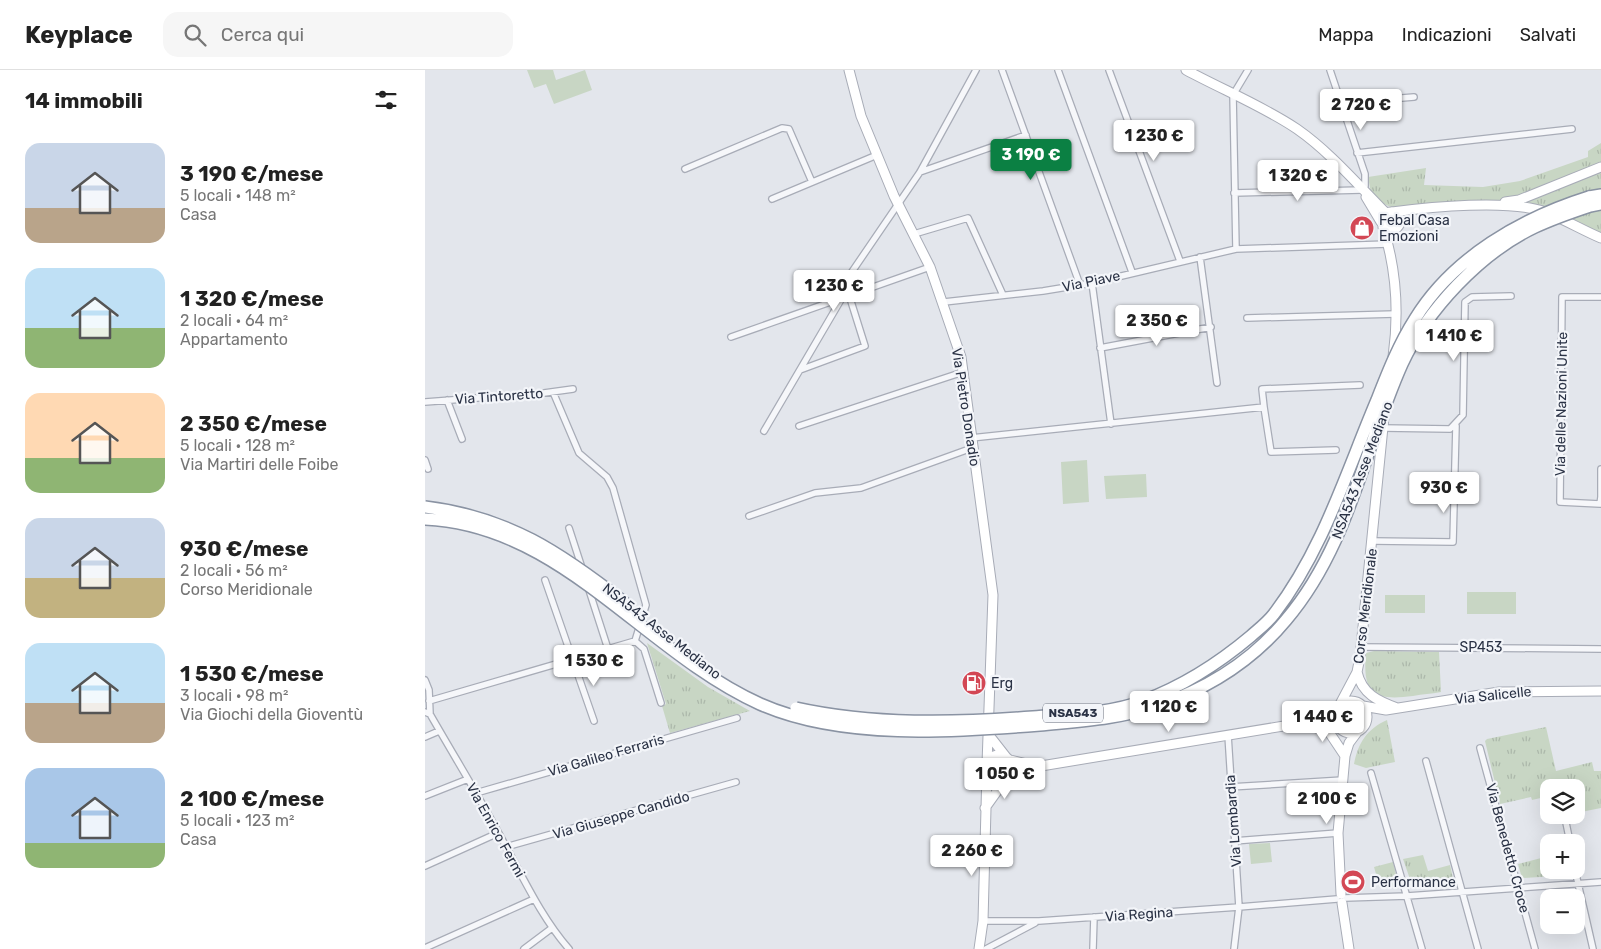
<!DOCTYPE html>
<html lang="it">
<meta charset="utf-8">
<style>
body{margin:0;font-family:Rubik,sans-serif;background:#f6f6f6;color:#222;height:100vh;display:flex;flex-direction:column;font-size:19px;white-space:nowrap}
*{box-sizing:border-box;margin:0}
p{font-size:16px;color:#767676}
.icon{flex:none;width:28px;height:28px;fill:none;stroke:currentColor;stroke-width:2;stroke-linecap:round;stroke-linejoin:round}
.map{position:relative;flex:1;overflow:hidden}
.side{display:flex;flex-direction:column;background:#fff;width:425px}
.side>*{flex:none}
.controls{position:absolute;left:1115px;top:709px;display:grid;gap:10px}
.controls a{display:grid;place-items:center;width:45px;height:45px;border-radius:10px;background:#fff;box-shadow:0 5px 20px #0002;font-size:25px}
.price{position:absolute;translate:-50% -42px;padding:0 11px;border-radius:5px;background:#fff;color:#222;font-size:16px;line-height:32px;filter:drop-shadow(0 1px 2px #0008)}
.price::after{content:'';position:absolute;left:50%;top:30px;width:15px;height:11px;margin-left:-8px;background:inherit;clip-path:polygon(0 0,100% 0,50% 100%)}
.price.selected{background:#0b8043;color:#fff}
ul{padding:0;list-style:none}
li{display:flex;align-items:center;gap:15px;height:125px;padding:0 25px}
li span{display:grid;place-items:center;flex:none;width:140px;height:100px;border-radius:15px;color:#555}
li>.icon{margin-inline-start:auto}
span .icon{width:60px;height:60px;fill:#fffc;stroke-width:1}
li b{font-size:21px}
h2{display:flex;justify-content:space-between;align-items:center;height:60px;padding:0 25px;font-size:21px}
header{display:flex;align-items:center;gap:30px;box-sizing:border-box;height:70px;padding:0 25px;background:#fff;border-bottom:1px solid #e0e0e0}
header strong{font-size:24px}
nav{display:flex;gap:28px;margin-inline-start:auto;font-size:18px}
.search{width:350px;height:45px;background:#f6f6f6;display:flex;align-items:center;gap:12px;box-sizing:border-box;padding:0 18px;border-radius:15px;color:#767676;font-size:19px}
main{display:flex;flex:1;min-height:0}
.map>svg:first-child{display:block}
.grass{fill:url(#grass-tufts)}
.pitch{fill:#c8d6c4}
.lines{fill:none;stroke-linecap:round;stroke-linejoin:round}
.street-casing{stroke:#a8acb7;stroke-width:8}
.secondary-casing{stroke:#a8acb7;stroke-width:11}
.highway-casing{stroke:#8a93a3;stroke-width:14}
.street{stroke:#f6f7fa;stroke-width:5.5}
.secondary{stroke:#fff;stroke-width:9}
.highway{stroke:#fff;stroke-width:11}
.highway-bridge-casing{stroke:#8a93a3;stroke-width:14;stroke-linecap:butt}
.highway-bridge{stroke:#fff;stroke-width:11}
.labels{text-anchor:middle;stroke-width:4.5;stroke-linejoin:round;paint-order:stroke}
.shield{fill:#f3f5f9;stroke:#666c7b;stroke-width:1}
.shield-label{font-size:12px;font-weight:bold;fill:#2a3245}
.poi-label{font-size:14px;fill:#2a3245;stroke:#f3f5f9;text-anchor:start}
.street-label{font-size:14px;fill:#2a3245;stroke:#f3f5f9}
</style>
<header>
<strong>Keyplace</strong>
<div class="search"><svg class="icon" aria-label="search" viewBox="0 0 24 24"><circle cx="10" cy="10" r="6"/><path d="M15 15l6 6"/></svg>Cerca qui</div>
<nav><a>Mappa</a><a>Indicazioni</a><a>Salvati</a></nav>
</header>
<main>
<section class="side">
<h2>14 immobili<svg class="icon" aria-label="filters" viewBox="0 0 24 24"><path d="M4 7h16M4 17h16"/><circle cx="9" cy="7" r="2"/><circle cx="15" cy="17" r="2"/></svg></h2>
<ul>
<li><span style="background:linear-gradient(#c9d6e8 65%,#b9a48a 0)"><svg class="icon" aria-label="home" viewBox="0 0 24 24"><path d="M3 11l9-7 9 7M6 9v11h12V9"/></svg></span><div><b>3 190 €/mese</b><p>5 locali · 148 m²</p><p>Casa</p></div></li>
<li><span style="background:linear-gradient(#bfe0f5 60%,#8fb573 0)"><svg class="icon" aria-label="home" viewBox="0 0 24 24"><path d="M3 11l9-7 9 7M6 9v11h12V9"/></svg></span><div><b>1 320 €/mese</b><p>2 locali · 64 m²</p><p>Appartamento</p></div></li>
<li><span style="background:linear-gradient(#ffd9b3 65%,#8fb573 0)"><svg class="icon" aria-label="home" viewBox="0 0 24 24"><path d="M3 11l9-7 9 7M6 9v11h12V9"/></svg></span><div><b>2 350 €/mese</b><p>5 locali · 128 m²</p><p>Via Martiri delle Foibe</p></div></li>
<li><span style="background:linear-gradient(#c9d6e8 60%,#c2b280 0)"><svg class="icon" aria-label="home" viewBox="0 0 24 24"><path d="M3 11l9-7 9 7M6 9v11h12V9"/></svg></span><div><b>930 €/mese</b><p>2 locali · 56 m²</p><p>Corso Meridionale</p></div></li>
<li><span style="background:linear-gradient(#bfe0f5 60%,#b9a48a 0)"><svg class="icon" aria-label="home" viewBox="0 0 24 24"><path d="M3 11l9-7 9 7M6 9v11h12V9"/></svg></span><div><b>1 530 €/mese</b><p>3 locali · 98 m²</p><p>Via Giochi della Gioventù</p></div></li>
<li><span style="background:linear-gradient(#a9c7e8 75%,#8fb573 0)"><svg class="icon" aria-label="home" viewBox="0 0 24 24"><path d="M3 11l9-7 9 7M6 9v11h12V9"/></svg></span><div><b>2 100 €/mese</b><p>5 locali · 123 m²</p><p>Casa</p></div></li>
</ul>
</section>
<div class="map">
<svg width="1176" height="879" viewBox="0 0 1176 879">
<defs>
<pattern id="grass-tufts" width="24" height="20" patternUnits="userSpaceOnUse" patternTransform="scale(1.25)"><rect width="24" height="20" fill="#c8d6c4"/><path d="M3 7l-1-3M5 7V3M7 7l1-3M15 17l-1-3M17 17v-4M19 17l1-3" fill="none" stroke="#acb8aa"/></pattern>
</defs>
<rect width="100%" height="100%" fill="#e3e6ec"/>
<path class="grass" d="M1176,73V92L1094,127L1075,130L968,138L959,134L946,123L943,107L1001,98L999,115L1058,117L1095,111L1163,87V81Z
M1176,100V165L1117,137L1098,131L1136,118Z
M222,573L283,617L325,641L245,663L237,636L241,634Z
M949,581L1014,582L1016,622C1006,624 998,624 988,626C949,631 937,624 941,583Z
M917 645a9 9 0 1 1 18 0a9 9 0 1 1-18 0Z
M962,650L970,692L941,698L929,694C933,673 942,659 962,650Z
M1121,657L1131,701L1167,692L1169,701H1176V738L1151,743V718H1124V726L1107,730L1106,727L1075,734L1060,671L1062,669Z
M1138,766L1139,772H1124V800H1145L1146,805L1097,808L1093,794L1120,787L1117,770Z
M998,785L1003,801L1025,795L1029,812L987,815L978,789Z
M968,792L974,816L955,818L949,797Z"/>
<path class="pitch" d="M102,0H128L131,10L160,0L167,20L129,34L121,14L109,18Z
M662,390L664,432L638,434L636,392Z
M721,404L722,427L681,429L679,406Z
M1042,522H1091V544H1042Z
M960,525H1000V543H960Z
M845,773L847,792L826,794L824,774Z"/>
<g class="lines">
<defs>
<path id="street" d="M577,0L655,215
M633,0L707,202
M684,0L755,191
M916,33L989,27
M932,83L1147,59
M260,99L357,58L364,59L387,112
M495,102L601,65
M809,123L937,120L940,116V104L905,0
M347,129L452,85
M489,164L543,148L578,225
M811,179L808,25L823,0
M775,187L792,313
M667,213L686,354
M1176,227H1137L1135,432L1175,434L1176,427
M407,231L495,102L551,0
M519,232L618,221L667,213L811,179L963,174
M822,248L970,244
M306,267L505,197
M675,278L786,257
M375,300L440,276L424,225
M22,330L37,369
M0,332L119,323L148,319
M839,337L837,319L935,315
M374,356L538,302
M958,358L1025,359L1038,345L1040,232L1047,227L1086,226
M339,361L417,228
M546,368L839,337L846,382L911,380
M0,390L3,399
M1176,427V399
M324,446L390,423L436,418L547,378
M144,458L157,498
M948,471L1028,472L1031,356
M120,510L169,651
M163,517L183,579
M210,571L219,579L236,633
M936,577L1176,579
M0,610L4,620L5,644
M4,631L210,571L221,535L188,418L182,407L154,383L128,322
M0,642L5,644C29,686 55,728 78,771C98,807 116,847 144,879
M0,667L14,661
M1055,678L1110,879
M1001,691L1053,879
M946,703L997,879
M805,717L918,710
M51,723L312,648
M0,726L43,709
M1140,748L1145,772
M809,771L913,763
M81,777L311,712
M0,796L73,763
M1150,800L1168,879
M920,828L982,826L1176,812
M558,851H614L814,837L803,665
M0,878L109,829
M99,879L127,858
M561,879L610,853
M668,879L669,847
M809,879L814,837L912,829"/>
<path id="secondary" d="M424,0L436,46L469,126L505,197L536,287L568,525L562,694
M761,0C798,20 838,36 872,59C905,82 933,115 961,143
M941,127L956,152
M1080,132L1094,130L1176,97
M957 151a9 9 0 1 1 18 0a9 9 0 1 1-18 0Z
M967,142C1005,137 1084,129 1120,142C1139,149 1157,160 1176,168
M958,157C971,198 974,244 968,287
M932,602C937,624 953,631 972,638
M910 647a16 16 0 1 1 32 0a16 16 0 1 1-32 0Z
M938,636L961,640L1074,622L1176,621
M877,653L904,662L920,686
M563,664L581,687
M561 698a13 13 0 1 1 26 0a13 13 0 1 1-26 0Z
M585,690L610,696
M584,707L610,697L877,653L914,636L932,602L935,587L959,347
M560,738L580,710
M916,824L913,763L920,686L924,673L933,661
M917,833L924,879
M554,879L558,851L562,701"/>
<path id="highway" d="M1164,127L1176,125
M1165,136L1176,134"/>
</defs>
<use href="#street" class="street-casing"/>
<use href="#secondary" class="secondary-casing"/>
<use href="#highway" class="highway-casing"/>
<use href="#street" class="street"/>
<use href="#secondary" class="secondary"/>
<use href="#highway" class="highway"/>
<defs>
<path id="highway-bridge" d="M0,437C83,447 136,483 200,533
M0,449C137,455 218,581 335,634C416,670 528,662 615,655C654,651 694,649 732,636C782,619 827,591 861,550C924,476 938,381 977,294C1002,240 1055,183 1110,157C1127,149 1147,142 1165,136
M371,638C448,655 530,653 608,647C644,644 684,644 718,631C758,616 794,593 826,566C834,559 843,552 849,544C898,480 921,403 952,330C963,302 974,274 990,249C1028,187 1097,148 1164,127"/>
</defs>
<use href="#highway-bridge" class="highway-bridge-casing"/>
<use href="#highway-bridge" class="highway-bridge"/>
</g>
<defs>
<symbol id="shop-disc" viewBox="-11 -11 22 22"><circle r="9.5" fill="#d34754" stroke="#f3f5f9"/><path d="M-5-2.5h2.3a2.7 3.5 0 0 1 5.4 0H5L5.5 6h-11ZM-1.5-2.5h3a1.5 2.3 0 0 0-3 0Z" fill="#fff"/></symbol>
<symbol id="fuel-disc" viewBox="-11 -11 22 22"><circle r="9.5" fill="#d34754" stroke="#f3f5f9"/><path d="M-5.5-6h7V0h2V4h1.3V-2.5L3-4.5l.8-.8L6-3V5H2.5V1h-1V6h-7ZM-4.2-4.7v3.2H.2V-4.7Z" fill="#fff"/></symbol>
<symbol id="stadium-disc" viewBox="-11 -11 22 22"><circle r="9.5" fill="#d34754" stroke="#f3f5f9"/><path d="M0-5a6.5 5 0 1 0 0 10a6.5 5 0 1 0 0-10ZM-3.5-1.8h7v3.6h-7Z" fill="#fff"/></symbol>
</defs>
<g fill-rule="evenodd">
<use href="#shop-disc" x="923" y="144" width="28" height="28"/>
<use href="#fuel-disc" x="535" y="599" width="28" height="28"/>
<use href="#stadium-disc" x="914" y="798" width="28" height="28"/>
</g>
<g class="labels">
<rect class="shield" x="618" y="633.5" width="60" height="19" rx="4"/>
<g class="shield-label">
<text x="648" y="647">NSA543</text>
</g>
<g class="poi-label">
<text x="954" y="155">Febal Casa<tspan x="954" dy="16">Emozioni</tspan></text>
<text x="566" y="618">Erg</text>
<text x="946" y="817">Performance</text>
</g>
<g class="street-label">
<text transform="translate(666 211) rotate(-12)" y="5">Via Piave</text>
<text transform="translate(74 326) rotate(-4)" y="5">Via Tintoretto</text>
<text transform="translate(1136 334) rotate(-89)" y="5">Via delle Nazioni Unite</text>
<text transform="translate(541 337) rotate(81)" y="5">Via Pietro Donadio</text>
<text transform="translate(937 400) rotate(-69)" y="5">NSA543 Asse Mediano</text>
<text transform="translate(940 536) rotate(-83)" y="5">Corso Meridionale</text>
<text transform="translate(237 561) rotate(38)" y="5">NSA543 Asse Mediano</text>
<text x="1056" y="582">SP453</text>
<text transform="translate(1068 625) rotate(-6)" y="5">Via Salicelle</text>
<text transform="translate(181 685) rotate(-16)" y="5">Via Galileo Ferraris</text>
<text transform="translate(196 745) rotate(-16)" y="5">Via Giuseppe Candido</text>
<text transform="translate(808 751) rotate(-94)" y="5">Via Lombardia</text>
<text transform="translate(71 760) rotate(61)" y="5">Via Enrico Fermi</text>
<text transform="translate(1083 778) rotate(75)" y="5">Via Benedetto Croce</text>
<text transform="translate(714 844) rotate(-4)" y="5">Via Regina</text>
</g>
</g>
</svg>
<div class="controls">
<a><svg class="icon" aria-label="layers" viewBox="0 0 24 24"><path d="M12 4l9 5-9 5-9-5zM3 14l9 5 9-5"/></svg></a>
<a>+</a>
<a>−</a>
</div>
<b class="price" style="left:936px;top:61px">2 720 €</b>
<b class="price" style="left:729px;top:92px">1 230 €</b>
<b class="price selected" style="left:606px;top:111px">3 190 €</b>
<b class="price" style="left:873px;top:132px">1 320 €</b>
<b class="price" style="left:409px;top:242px">1 230 €</b>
<b class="price" style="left:732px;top:277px">2 350 €</b>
<b class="price" style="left:1029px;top:292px">1 410 €</b>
<b class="price" style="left:1019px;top:444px">930 €</b>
<b class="price" style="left:169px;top:617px">1 530 €</b>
<b class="price" style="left:744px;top:663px">1 120 €</b>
<b class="price" style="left:898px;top:673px">1 440 €</b>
<b class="price" style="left:580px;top:730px">1 050 €</b>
<b class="price" style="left:902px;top:755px">2 100 €</b>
<b class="price" style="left:547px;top:807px">2 260 €</b>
</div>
</main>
